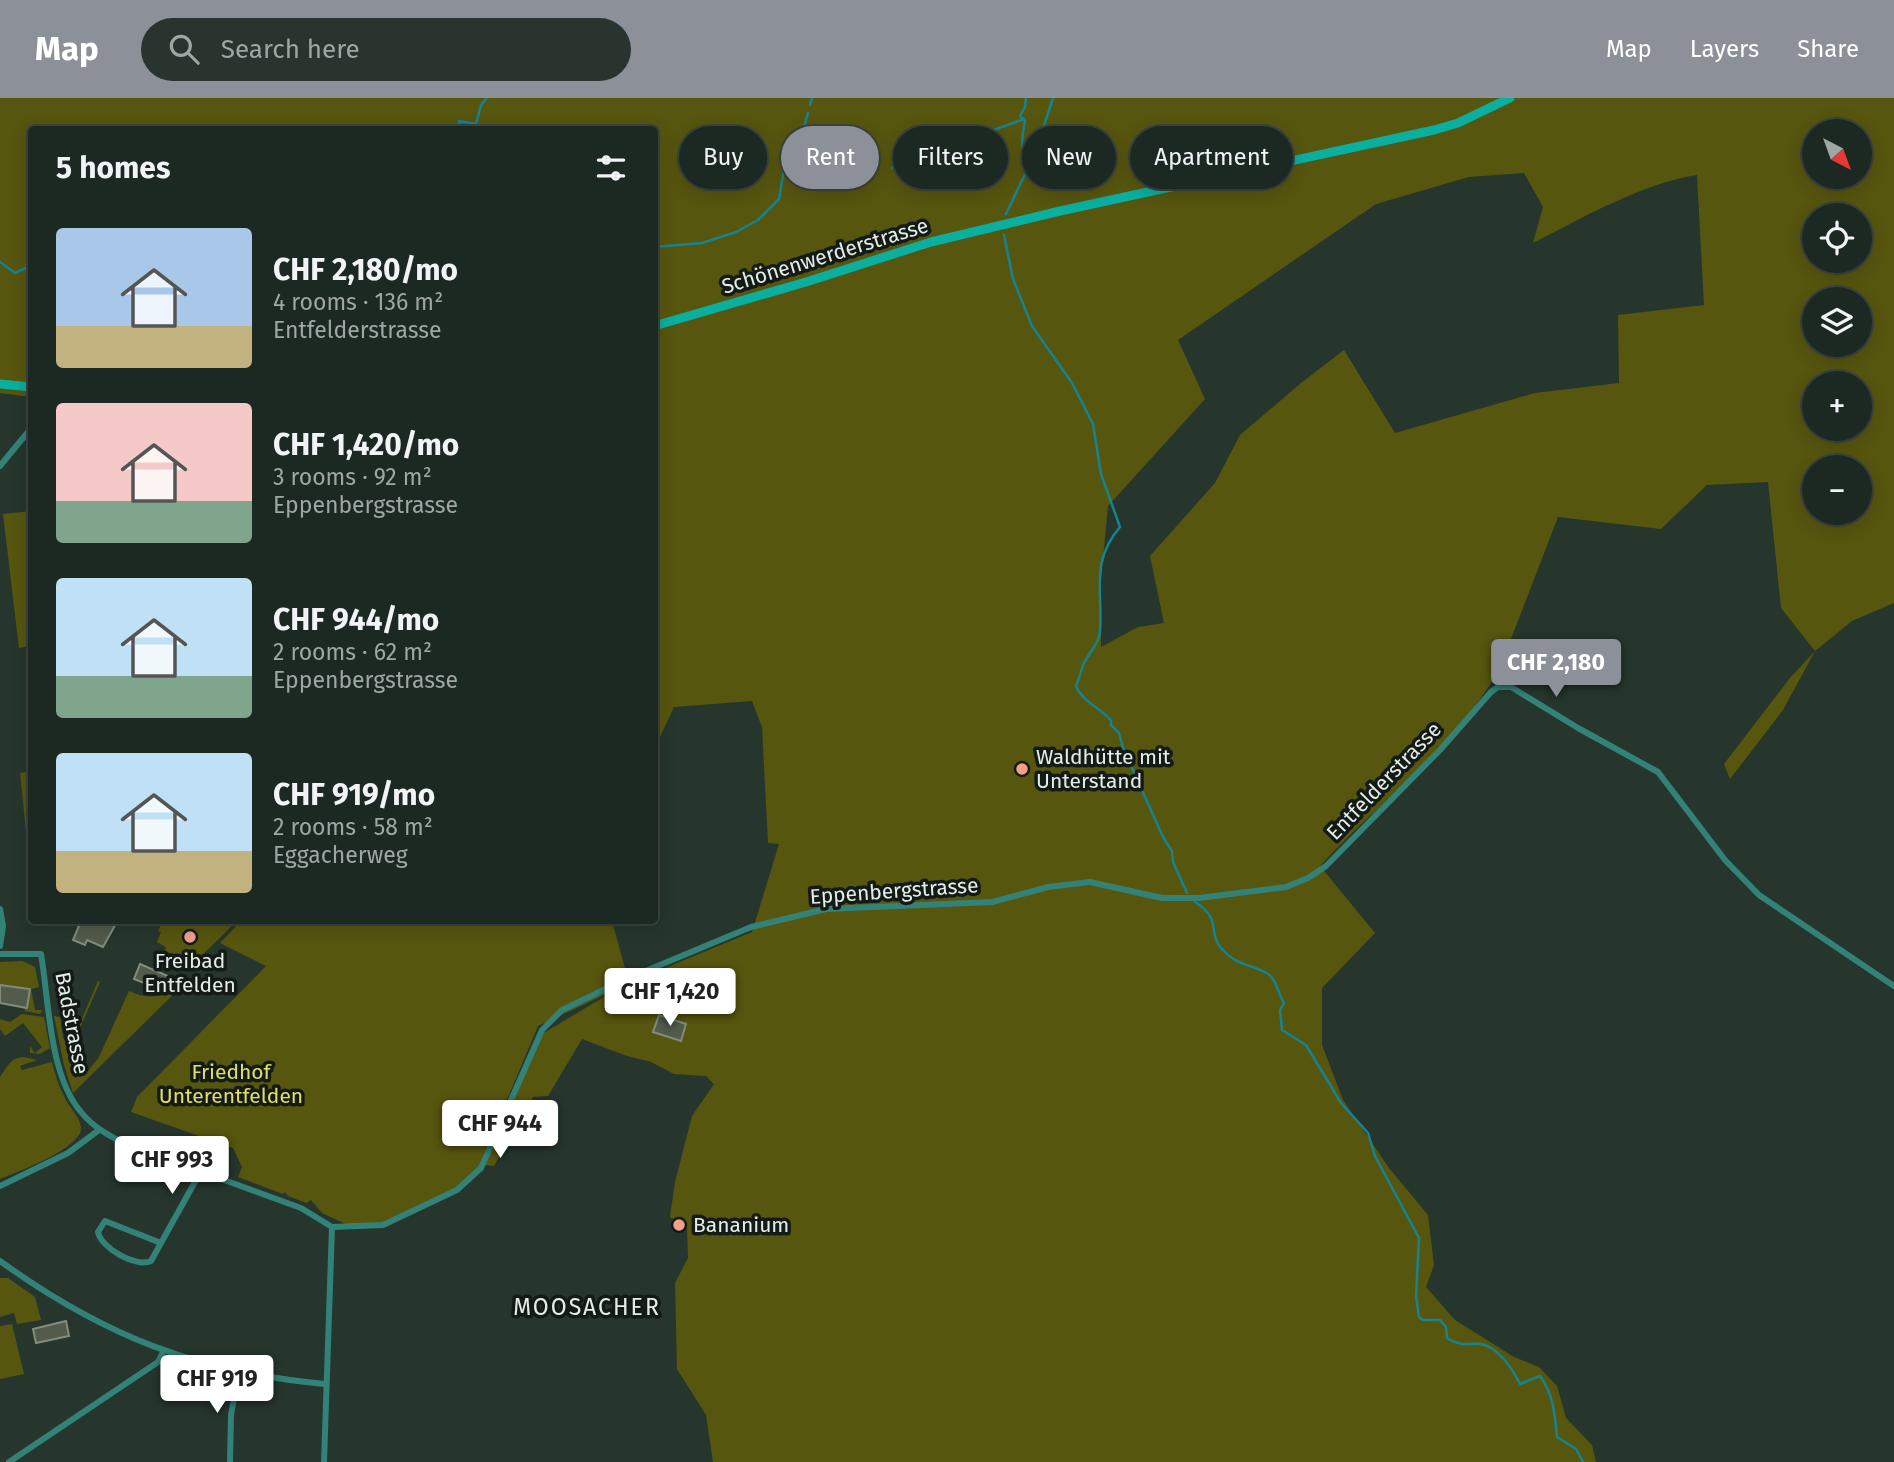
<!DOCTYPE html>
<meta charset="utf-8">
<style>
body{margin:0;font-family:"Fira Sans",sans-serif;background:#29342f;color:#f1f3f6;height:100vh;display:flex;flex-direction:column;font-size:26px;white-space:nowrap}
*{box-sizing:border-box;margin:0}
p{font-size:23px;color:#a0a6a5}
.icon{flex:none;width:38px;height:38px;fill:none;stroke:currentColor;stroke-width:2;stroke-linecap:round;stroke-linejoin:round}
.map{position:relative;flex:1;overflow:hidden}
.details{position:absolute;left:28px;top:28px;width:630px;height:798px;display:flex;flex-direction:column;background:#1c2822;border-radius:7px;box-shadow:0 4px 18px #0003,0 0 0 2px #3a4440}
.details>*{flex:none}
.guide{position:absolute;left:679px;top:28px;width:665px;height:63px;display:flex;gap:14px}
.needle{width:46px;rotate:139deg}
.tools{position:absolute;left:1802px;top:21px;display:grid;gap:14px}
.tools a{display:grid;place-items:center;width:70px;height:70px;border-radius:50%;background:#1c2822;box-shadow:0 4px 18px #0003,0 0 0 2px #3a4440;font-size:35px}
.price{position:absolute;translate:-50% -60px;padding:0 16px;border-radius:7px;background:#fff;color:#222;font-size:23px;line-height:46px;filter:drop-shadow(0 2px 4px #0008)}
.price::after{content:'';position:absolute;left:50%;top:42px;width:21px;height:16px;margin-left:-10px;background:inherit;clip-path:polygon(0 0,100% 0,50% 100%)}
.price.active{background:#8c9099;color:#fff}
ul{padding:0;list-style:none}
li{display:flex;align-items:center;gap:21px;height:175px;padding:0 28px}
li span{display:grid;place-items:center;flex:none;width:196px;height:140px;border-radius:7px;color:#555}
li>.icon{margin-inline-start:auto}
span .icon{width:84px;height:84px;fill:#fffc;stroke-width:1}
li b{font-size:30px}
h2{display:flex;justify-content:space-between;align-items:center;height:84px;padding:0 28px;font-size:30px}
.chip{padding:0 24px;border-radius:32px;background:#1c2822;box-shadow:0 4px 18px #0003,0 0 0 2px #3a4440;font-size:24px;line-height:63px}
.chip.active{background:#8c9099;color:#fff}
header{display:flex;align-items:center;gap:42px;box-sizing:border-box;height:98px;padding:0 35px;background:#8c9099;color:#fff}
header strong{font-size:33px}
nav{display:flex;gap:38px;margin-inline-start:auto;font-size:24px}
.search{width:490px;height:63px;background:#29342f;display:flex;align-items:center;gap:18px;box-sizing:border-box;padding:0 24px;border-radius:38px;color:#a0a6a5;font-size:26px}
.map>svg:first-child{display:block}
.green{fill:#57560f;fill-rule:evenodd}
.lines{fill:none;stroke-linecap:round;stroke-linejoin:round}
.stream{stroke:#168391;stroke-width:2.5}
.building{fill:#525b4c;stroke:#828c7d;stroke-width:2}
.street{stroke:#338278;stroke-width:6}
.secondary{stroke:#0aafa0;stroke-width:9}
.poi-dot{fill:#f49e8a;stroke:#141b17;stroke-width:2.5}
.labels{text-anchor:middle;stroke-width:7;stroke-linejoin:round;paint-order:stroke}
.street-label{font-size:21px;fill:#e4eee8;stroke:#141b17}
.poi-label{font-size:21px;fill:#e4eee8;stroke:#141b17;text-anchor:start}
.park-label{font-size:21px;fill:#e1e065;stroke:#141b17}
.neighbourhood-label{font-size:23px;letter-spacing:2px;fill:#e4eee8;stroke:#141b17}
</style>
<header>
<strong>Map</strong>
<div class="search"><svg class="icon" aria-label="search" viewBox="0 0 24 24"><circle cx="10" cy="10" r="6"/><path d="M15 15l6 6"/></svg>Search here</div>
<nav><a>Map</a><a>Layers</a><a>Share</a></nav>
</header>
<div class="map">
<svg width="1894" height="1364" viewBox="0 0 1894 1364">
<rect width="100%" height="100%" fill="#26362d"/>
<path class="green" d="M0,0H1894V505L1852,523L1815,553L1783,612L1730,681L1724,666L1790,580L1815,553L1781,510L1768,384L1707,387L1661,431L1558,419L1499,572C1455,648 1379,704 1320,768L1375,835L1322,890V947L1343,1002L1389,1070L1428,1117L1434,1167L1426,1189L1455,1222L1514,1259L1539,1269L1557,1288L1566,1320L1592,1347L1596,1364H713L706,1317L677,1271L675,1185L688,1160L687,1129L670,1119L675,1084L692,1018L714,986L706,978L674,976L651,964L624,957L582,941L548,998L533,999L494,1068L483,1067L537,939L619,890L538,928L476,1075L457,1092L383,1127L352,1129L322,1115L311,1102L306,1105L288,1098L285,1094L283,1096L238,1079L242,1069L233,1050L131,1014L137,999L266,868L220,845L241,823H612L629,885L752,834L779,746L768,745L762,629L752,603L674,609L655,650L654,32H32L31,299L0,295ZM1815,33H1860V79H1815ZM1524,75L1543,109L1533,145C1582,120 1643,85 1697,77L1704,207L1618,217L1619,285L1535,295L1395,335L1344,252L1301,285L1240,337L1215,385L1150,458L1164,525L1138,529L1101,549V482L1108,408L1205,301L1178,242L1376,106L1469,79ZM1815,117H1860V163H1815ZM1815,201H1860V247H1815ZM1815,285H1860V331H1815ZM1815,369H1860V415H1815Z
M31,413V548L19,550L3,416Z
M31,673H32L31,783L20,675Z
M159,823L237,822V823L194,865L165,853L166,849L157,844L161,834L158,833L162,824Z
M22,863L35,869L39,889L31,891L35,912H43L40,916L25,913L24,909L30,912L27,908L29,891L0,887V864Z
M98,883L100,884L69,955L84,962L88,973L99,959L129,893C151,903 166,899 185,885L73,995L64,967L54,918L60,919L63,940L72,944Z
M22,916L44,919L50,950L40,956L30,955V948L35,955L42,949L23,925L5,938L0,931V921L10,924Z
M24,959L37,962L20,968L22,972L52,964C55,976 59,989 65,1000C69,1009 80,1019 81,1029C83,1050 17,1074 0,1081V979C7,970 10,959 24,959Z
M0,1180H8L35,1199L41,1222L17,1226L14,1215L0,1219Z
M12,1226L24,1276L0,1281V1228Z"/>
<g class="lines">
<path class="stream" d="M1026,0L1025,9L1020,18L1025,23C1022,39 1019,53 1028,68
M810,7L812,0
M461,32L459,23L476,26L481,7L487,0
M969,41L1024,21
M892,70L960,44
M1006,116L1035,55L1053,0
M1004,137L1013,181L1032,228L1072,285L1093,326L1101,376L1120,429C1090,464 1103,493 1100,533C1099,547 1088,555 1083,567C1081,574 1079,581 1076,588C1082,603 1100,610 1111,622V627L1119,635L1123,650L1163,739L1172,753L1173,764L1187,795
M654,149L702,145L736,134L758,122L779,101L785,65L803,33L808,15
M0,164L15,175L32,167
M1195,804C1223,822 1207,833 1221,850C1236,868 1252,866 1268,876C1277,882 1278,896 1284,905L1280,912L1282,932L1306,947L1341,1005L1368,1035L1375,1058L1419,1140L1416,1198L1419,1219L1423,1222H1440L1446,1229L1447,1240C1461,1249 1466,1245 1480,1246C1498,1248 1513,1272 1520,1286L1540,1278C1553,1295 1555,1317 1557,1339L1576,1351L1583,1364"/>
</g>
<path class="building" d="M66,822H118L103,849L87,842L85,847L73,842L79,828Z
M140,866L170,879L164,893L134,881Z
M0,887L30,891L27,910L0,905Z
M659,917L686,926L681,943L653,934Z
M66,1223L69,1238L36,1245L33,1231Z"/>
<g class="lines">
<path class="street" d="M0,368L32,329
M0,811L3,828L0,848
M0,856H41C49,903 49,977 81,1014C93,1029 108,1037 125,1046L301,1110L332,1129L383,1127L457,1092L481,1070L542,932L562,912L624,882L751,829L826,811L992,804L1048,789L1090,784L1162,800H1199L1286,789L1308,780L1326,768L1440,652L1491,594L1498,589H1511L1578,630L1658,674L1725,762L1759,797L1894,888
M0,1088L68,1055L99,1032
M161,1145L105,1123L98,1134C101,1150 136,1170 151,1163L201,1073
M0,1163C104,1238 196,1274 325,1286
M204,1291L234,1297
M9,1364L158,1264L163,1254
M230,1364L231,1317L239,1274
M324,1364L332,1129"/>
<path class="secondary" d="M654,228L806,184L931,144L1060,113L1434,32L1458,25L1510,0
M0,286L32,289"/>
</g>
<g class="poi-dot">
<circle cx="1022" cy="671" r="7"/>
<circle cx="190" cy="839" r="7"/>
<circle cx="679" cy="1127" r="7"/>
</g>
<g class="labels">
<g class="street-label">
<text transform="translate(825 158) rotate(-17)" y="7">Schönenwerderstrasse</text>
<text transform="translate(1384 683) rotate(-46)" y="7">Entfelderstrasse</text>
<text transform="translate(894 793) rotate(-4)" y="7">Eppenbergstrasse</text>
<text transform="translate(72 925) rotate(79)" y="7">Badstrasse</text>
</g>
<g class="poi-label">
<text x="1036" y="666">Waldhütte mit<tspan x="1036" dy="24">Unterstand</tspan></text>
<text x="190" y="870" text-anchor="middle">Freibad<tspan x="190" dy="24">Entfelden</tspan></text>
<text x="693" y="1134">Bananium</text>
</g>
<g class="park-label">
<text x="231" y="981">Friedhof<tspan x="231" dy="24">Unterentfelden</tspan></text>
</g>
<g class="neighbourhood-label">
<text x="587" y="1217">MOOSACHER</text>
</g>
</g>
</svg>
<div class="tools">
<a><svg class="needle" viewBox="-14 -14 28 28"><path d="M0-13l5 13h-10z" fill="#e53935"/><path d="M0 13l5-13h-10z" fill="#a0a6a5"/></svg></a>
<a><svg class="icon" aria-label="locate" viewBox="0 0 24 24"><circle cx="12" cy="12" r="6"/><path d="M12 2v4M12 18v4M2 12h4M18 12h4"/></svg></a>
<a><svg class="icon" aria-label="layers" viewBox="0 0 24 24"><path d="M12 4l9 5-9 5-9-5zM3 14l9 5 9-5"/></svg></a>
<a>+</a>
<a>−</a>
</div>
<b class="price active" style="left:1556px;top:601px">CHF 2,180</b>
<b class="price" style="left:670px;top:930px">CHF 1,420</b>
<b class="price" style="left:500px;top:1062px">CHF 944</b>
<b class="price" style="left:172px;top:1098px">CHF 993</b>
<b class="price" style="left:217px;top:1317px">CHF 919</b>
<div class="guide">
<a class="chip">Buy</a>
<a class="chip active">Rent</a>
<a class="chip">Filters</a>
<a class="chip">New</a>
<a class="chip">Apartment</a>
</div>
<section class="details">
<h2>5 homes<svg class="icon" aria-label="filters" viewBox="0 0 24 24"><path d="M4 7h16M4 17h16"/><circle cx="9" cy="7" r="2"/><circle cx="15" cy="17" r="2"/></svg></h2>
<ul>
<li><span style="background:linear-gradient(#a9c7e8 70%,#c2b280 0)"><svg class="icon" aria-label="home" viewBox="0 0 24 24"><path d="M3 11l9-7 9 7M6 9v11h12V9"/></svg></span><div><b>CHF 2,180/mo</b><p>4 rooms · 136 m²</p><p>Entfelderstrasse</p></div></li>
<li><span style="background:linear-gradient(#f6c9c9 70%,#7fa58c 0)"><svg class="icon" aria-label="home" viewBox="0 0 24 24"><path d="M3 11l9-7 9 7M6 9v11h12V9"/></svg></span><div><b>CHF 1,420/mo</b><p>3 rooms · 92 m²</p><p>Eppenbergstrasse</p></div></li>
<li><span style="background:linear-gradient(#bfe0f5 70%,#7fa58c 0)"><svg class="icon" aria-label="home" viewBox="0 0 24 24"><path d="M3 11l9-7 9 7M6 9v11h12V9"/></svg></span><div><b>CHF 944/mo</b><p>2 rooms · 62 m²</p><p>Eppenbergstrasse</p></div></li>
<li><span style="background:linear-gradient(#bfe0f5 70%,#c2b280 0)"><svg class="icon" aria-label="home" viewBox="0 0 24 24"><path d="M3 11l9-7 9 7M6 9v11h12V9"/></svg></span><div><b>CHF 919/mo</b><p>2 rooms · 58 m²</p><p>Eggacherweg</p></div></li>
</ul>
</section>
</div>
